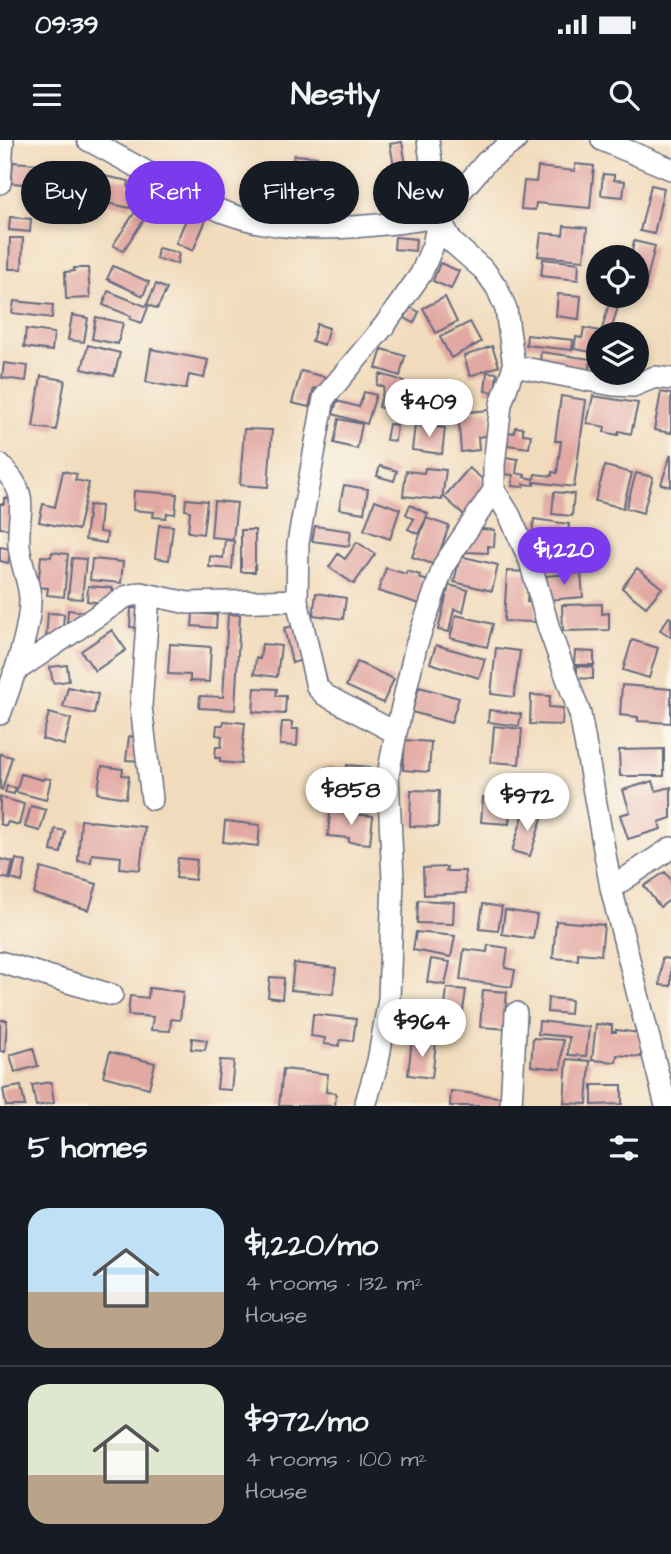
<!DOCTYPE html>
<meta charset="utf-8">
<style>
body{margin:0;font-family:"Architects Daughter",sans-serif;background:#20242c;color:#f1f3f6;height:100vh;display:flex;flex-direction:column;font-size:26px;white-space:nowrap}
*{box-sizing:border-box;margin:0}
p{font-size:23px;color:#9ea1a6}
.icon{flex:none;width:38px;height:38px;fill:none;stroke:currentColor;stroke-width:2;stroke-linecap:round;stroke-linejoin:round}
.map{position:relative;height:966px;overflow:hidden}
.side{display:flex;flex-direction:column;background:#171b24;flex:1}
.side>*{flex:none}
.hud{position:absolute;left:21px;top:21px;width:630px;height:63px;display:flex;gap:14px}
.fabs{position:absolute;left:586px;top:105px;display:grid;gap:14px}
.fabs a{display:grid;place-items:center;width:63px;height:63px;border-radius:50%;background:#171b24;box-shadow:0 4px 10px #0003;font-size:35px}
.price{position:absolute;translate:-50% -60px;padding:0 16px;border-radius:24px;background:#fff;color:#222;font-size:23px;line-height:46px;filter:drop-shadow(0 2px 4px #0008)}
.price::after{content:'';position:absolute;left:50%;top:42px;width:21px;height:16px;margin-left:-10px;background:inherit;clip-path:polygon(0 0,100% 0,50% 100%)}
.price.selected{background:#7c3aed;color:#fff}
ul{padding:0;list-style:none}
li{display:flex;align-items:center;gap:21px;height:175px;padding:0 28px}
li+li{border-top:2px solid #363941}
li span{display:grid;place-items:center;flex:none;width:196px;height:140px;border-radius:21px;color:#555}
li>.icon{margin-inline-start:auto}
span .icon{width:84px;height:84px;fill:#fffc;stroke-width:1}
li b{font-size:30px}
h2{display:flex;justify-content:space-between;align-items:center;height:84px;padding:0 28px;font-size:30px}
.pill{padding:0 24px;border-radius:32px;background:#171b24;box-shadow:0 4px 10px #0003;font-size:24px;line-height:63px}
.pill.selected{background:#7c3aed;color:#fff}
.status{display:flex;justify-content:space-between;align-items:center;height:49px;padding:0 35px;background:#171b24;direction:ltr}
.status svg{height:19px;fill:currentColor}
header{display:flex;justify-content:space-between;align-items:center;height:91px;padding:0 28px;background:#171b24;font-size:32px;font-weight:700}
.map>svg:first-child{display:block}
.building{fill:#e2a8a3}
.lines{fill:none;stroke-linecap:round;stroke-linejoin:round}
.street-casing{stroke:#666b7f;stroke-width:24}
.street{stroke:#fff;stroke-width:21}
</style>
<div class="status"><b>09:39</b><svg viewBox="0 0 49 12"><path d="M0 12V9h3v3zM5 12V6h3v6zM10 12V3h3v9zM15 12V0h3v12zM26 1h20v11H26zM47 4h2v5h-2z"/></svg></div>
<header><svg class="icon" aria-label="menu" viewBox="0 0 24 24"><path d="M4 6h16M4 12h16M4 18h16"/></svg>Nestly<svg class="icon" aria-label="search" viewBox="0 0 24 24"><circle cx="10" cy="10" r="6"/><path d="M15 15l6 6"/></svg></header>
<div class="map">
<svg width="671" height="966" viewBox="0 0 671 966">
<rect width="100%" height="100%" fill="#fbf7ec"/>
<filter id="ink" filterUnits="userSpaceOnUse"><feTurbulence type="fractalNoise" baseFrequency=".0143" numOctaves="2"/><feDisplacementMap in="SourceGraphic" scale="14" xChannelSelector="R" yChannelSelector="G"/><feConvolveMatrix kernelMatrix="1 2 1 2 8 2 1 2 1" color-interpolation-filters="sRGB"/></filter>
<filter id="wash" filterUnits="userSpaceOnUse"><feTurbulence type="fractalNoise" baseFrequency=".00686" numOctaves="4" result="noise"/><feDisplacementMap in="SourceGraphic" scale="28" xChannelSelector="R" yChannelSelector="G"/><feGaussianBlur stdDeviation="1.57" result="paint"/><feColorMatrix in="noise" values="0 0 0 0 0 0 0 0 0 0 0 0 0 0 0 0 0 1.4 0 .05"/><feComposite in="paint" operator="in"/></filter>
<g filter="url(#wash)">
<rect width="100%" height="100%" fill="#f1dbbc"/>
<g id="blocks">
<path class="building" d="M402,2L410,47L398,49L390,4Z
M294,15L318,17L314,49L290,46Z
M13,22L38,24L36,45L11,43Z
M575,24L594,26L590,68L536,63L535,70L521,69L524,41L536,42L538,27L575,31Z
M603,34L614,35V40L625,41L623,57L601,55Z
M104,36L129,41L128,47L134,48L130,68L93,60L97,41L103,42Z
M651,45L664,48L654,94L640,91Z
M80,65L81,77L59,79L57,68Z
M137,69L147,75L123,111L113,105Z
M189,72L206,80L193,111L176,103Z
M10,77L31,79L30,92L9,90Z
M564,86L587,88L584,120L538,116L541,93L563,95Z
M395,97L416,99L415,111L394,109Z
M10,98H23L22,129H9Z
M634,101L655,106L644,152L637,151V117H631Z
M158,108L179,113L177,124L156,119Z
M543,119L579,123L578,140L541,136Z
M440,123L459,131L451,149L433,141Z
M113,126L149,142L143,156L107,139Z
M74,128H88L90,158L66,159L65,132L74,131Z
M156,144L167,149L157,169L147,164Z
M108,151L148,167L142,183L130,179L131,176L103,165Z
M558,154L581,156L579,179L556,176Z
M611,156H621L611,191L602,189Z
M445,157L457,182L436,193L423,168Z
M14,161L53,165L52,178L12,173Z
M410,167L419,172L414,183L405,178Z
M72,175L88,178L84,202L68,200Z
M96,177L123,183L118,204L92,199Z
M470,182L481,202L451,218L440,197Z
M317,184L329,188L324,205L312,201Z
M584,188L611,193L598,194V213L574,209L576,197L582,198Z
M26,189L54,193L52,211L24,207Z
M527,195L573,200L572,210L526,205Z
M88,205L120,213L114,236L82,229Z
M492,206L499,226L470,236L464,216Z
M151,209L208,220L204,238L189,235L186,249L146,242Z
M382,209L405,216L400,236L376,228Z
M541,212L591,219L589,236L539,229Z
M4,223L28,226L26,241L2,238Z
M301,231L325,237L322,250L314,248L309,267L292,263Z
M487,232L497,233L495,252L485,251Z
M597,233H636L635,245Z
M380,234L404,241L396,272L379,267L384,247L377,245Z
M41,236L65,240L56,290L33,287Z
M364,252L376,255L367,284L333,274L337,261L359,267Z
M661,252L671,254V293L654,290Z
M561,256L586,260L574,347L534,342V345L524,344L523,347L512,346L513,335L503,334L505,317L518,319L516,333L525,335L524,337L534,339L535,334L552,336V332L557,333L561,301H555Z
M593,256L638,263L631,294L619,291L618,295L604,292L605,287L587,283Z
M489,270L491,295L478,297L479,310L461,312L458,273Z
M339,279L362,284L357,309L334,303Z
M389,284L397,285L395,301L386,300Z
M415,285L445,288L442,314L412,310Z
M515,287L523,288V294L531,295L529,308L507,305L508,292L514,293Z
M244,289L272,290L268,347L240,345Z
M671,314V347L661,344Z
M380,326L397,331L394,341L377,336Z
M605,326L632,333L623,368L595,361Z
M425,328L446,330L442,360L403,356L406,331L424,333Z
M469,328L490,345L472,382L444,357Z
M63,331L77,334L75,340L89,343L78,390L39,382L43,364L55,367Z
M636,333L653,337L643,373L626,368Z
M344,345L368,349L364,373L339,369Z
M134,351L177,354L175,374L167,373L166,378L153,377L154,372L133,370Z
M554,352L574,354L572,376L552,374Z
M4,358L18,359L16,389L0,388V364H4Z
M186,359L207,361L203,394L188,392L190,371L185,370Z
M375,360L400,369L390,399L364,390Z
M214,361L237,363L233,399L211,397Z
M89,365L101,366L99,392L107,393L106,403L85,400Z
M410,365L428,374L426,378L449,386L435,425L412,417L426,379L418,394L408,389L414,379L406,374Z
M534,379L569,384L566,407L531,402Z
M159,385L173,386L169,420L155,418Z
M315,386L351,391L349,406L312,401Z
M467,388L495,390L494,407L488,406V413L466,412Z
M241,390H255V432H241Z
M225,400L234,401L232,429L209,427L210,416L223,418Z
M357,402L375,414L354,444L329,427L338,414L345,419Z
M0,407L11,409L8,423L0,421Z
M52,412L68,414L64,457L47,455L48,448L38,447L41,416L51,417Z
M460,416L498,425L492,451L454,442Z
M72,418L86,419L82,459L68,458Z
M92,419L123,422L121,443L90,440Z
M386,428L406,434L407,431L420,435L419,438L431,442L423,465L378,451Z
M637,428L662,448L646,467L622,448Z
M507,431L529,432L527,462L536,463L535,482L504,481Z
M581,433L583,457L547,460L546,436Z
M449,445L468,450L463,472L454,469L449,492L438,490Z
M88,446L113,448L112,464L87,461Z
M316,453L346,458L343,479L313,475Z
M602,464V474L609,473V490L563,491L562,465Z
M131,468L146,469L145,489L130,487Z
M68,470L87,472L85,485L67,483Z
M48,473L64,474L62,500L46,499Z
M193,473L217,475L216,488L192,486Z
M228,474L240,475L235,570L199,568L200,556L223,557Z
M456,475L493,484L487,507L450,498Z
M669,477L671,478V497L660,490Z
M298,485L306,519L292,523L284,488Z
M112,490L126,510L95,531L81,511Z
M632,500L658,508L649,538L623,530Z
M170,504L211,507L209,542L190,541V535L168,534Z
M262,504L281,506L277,537L254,534L256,518L260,519Z
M436,505L485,519L479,538L430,523Z
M496,508L520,511L514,557L491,554Z
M575,511L594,512V525H574Z
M357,522L394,539L383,563L346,546Z
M67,525L69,541L53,543L50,527Z
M577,526L593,527V539L577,538Z
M622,545L671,549V583L638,581V577L620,575Z
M68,547L98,554L94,574L63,567Z
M419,547L459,558L451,583L412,572Z
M255,548L277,549L276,556H286L285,574L253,572Z
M531,555L550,556L549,567L563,568L562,585L530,584Z
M489,570L521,574L519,586L488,582Z
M49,573L71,579L64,605L42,599Z
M224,581L245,583L241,624L220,622V618H215L216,607H221L222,596L216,595L217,585H223Z
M282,582H292V589H298L297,606L280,605Z
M494,586L522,589L519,624L491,622Z
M129,596L144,598L141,621L126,620Z
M405,600L431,602L429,632L403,630Z
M664,609V636H620L619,610Z
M0,614L12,617L2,650L0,649Z
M347,625L369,627L366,661L323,657V650L315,649L317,634L325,635L326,627L346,629Z
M102,626L123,629L122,635L129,636L126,658L97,653Z
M21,634L43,640L44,638L51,639L46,660L16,652Z
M653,641L656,651L671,647V678L659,682L661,689L628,699L620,675L630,672L623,650Z
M7,646L16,648L14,654L5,652Z
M411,650L439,651L438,687L410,686Z
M495,654L507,655L506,660H511L509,684L481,682L483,657L494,658Z
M0,657L24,664L19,685L8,682L6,686L0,684Z
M31,666L46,670L40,691L25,687Z
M525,669L543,675L530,716L512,711Z
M330,672L373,676L370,704L349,702V698L328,696Z
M81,680L145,687L140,730L120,728L121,717L92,714L91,722L78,721Z
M225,681L260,685L258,706L223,702Z
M55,689L65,691L61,713L51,711Z
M178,718L197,720L195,740L176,738Z
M0,719L13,722L9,739L0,737Z
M16,719L26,722L22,742L11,739Z
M447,727L446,731H465L466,753L424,755L423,728Z
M41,728L97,744L89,770L34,754Z
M665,732L671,740V759L660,767L644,746Z
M418,760L454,762L453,784L417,783Z
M483,764L502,767L498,791L479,789Z
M505,770L537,775L533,799L502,794Z
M556,781L604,785L601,815L578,813V820L553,818Z
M416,792L455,796L451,817L413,810Z
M488,805L508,808L505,828L515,830L512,847L460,840L464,809L487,812Z
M662,818L671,819V846L660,845Z
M431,819L450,822L445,845L427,842Z
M294,823L336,828L333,854L291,850Z
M270,837L284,838L282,859L268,857Z
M149,848L183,852L180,880L171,879L170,891L151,890L153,877L128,875L130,856L148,858Z
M447,848L466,850L462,878L444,876Z
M483,850L507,852L505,874H511L510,889L480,887Z
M548,858L571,860L570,874L547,872Z
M313,874L356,879L353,901L340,900L339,906L324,904L325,898L311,896Z
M415,874L436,877L434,898L412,895Z
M0,880H7L5,912L0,911Z
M539,881L589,887L586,916L568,915L569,897L538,894Z
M596,884L612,885V892H616V890L640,893L639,903H642L641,917L617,915L616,922L592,920Z
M192,898L207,900L205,910L191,909Z
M533,898L563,900L561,929L531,926Z
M412,899L436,902L432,938L408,935Z
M33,908L38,926L15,932L10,915Z
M110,912L155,923L149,948L103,936Z
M567,919L590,921L587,964L564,963Z
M220,920L234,921L231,950L217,949Z
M283,929L328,934L326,952L336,953L335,966H279Z
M51,942L54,963L36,966L32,945Z
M592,945H622V964L592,965Z
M21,946L25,966H6L3,949Z
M451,951L507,958L506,966H450Z"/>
</g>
</g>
<g filter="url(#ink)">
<use href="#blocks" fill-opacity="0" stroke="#666b7f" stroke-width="2"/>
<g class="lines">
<defs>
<path id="street" d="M88,0C118,16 148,33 178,49C192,56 206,65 221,71C290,98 368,87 439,77L486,22L516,0
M428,0L439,77L452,102L485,131L497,148L506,169L514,226L501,264L494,325V350L509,374L530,421L549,489L580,574L611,748L666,966
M602,0L671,29
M0,43L3,0
M514,226L613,245L633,246L655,237L671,239
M0,325C32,357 17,367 19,405C20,423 29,440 30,458C31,489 11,545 0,574
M149,455L141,566L152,659
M14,532L125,457L141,453L188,463L297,460
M396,593L325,555L317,547L297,460L298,403L324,258L384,186L421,134L433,105L439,77
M611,748L671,708
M0,822L112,855
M365,966L378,921L389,859L393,740L388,635L396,593L416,506L444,425L494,350
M511,966L516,873"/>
</defs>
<use href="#street" class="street-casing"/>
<use href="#street" class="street"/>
</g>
</g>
</svg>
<div class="fabs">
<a><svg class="icon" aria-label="locate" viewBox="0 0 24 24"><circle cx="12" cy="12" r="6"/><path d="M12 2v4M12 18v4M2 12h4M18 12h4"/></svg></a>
<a><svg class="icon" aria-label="layers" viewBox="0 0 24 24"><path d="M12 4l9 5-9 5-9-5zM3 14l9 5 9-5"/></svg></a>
</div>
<b class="price" style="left:429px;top:299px">$409</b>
<b class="price selected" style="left:564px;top:447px">$1,220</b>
<b class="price" style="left:351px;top:687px">$858</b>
<b class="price" style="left:527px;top:693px">$972</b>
<b class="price" style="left:422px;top:919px">$964</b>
<div class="hud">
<a class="pill">Buy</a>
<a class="pill selected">Rent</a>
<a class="pill">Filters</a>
<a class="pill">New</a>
</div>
</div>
<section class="side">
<h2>5 homes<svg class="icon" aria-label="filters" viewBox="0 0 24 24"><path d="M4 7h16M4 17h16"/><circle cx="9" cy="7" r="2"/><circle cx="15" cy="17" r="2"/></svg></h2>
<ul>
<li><span style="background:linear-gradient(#bfe0f5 60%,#b9a48a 0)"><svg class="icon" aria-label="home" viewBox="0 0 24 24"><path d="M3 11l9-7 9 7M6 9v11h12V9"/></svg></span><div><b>$1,220/mo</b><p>4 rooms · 132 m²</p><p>House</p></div></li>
<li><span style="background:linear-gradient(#dfe7d0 65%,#b9a48a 0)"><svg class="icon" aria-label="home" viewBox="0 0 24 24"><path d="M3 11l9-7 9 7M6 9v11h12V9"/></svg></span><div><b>$972/mo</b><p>4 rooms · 100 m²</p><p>House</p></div></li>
</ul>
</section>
